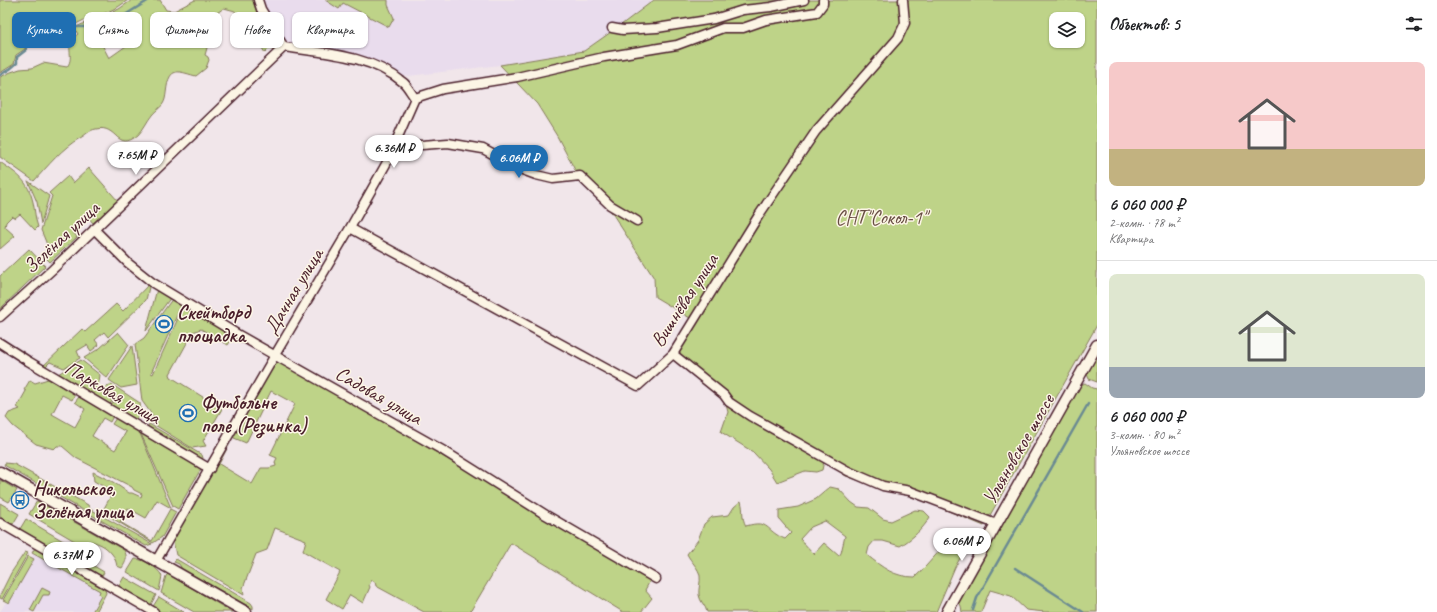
<!DOCTYPE html>
<html lang="ru">
<meta charset="utf-8">
<style>
body{margin:0;font-family:Caveat,sans-serif;background:#f2f2f2;color:#202124;height:100vh;display:flex;flex-direction:column;font-size:15px;white-space:nowrap}
*{box-sizing:border-box;margin:0}
p{font-size:13px;color:#757577}
.icon{flex:none;width:22px;height:22px;fill:none;stroke:currentColor;stroke-width:2;stroke-linecap:round;stroke-linejoin:round}
.map{position:relative;flex:1;overflow:hidden}
.drawer{display:flex;flex-direction:column;background:#fff;width:340px}
.drawer>*{flex:none}
.hud{position:absolute;left:12px;top:12px;width:380px;height:36px;display:flex;gap:8px}
.tools{position:absolute;left:1049px;top:12px;display:grid;gap:8px}
.tools a{display:grid;place-items:center;width:36px;height:36px;border-radius:8px;background:#fff;box-shadow:0 1px 3px #0004;font-size:20px}
.price{position:absolute;translate:-50% -34px;padding:0 9px;border-radius:14px;background:#fff;color:#222;font-size:13px;line-height:26px;filter:drop-shadow(0 1px 2px #0008)}
.price::after{content:'';position:absolute;left:50%;top:24px;width:12px;height:9px;margin-left:-6px;background:inherit;clip-path:polygon(0 0,100% 0,50% 100%)}
.price.current{background:#1f6fb2;color:#fff}
ul{padding:0;list-style:none}
li{display:grid;align-content:center;gap:8px;height:212px;padding:0 12px}
li+li{border-top:1px solid #e0e0e0}
li span{display:grid;place-items:center;height:124px;border-radius:8px;color:#555}
li>.icon{margin-inline-start:auto}
span .icon{width:72px;height:72px;fill:#fffc;stroke-width:1}
li b{font-size:17px}
h2{display:flex;justify-content:space-between;align-items:center;height:48px;padding:0 12px;font-size:17px}
.pill{padding:0 14px;border-radius:8px;background:#fff;box-shadow:0 1px 3px #0004;font-size:14px;line-height:36px}
.pill.current{background:#1f6fb2;color:#fff}
main{display:flex;flex:1;min-height:0}
.map>svg:first-child{display:block}
.built{fill:#e9dced}
.green{fill:#bed388;stroke:#84795a;fill-rule:evenodd}
.lines{fill:none;stroke-linecap:round;stroke-linejoin:round}
.stream{stroke:#6b8a92;stroke-width:2.5}
.minor-casing{stroke:#4a1f2b;stroke-width:11}
.major-casing{stroke:#4a1f2b;stroke-width:13}
.minor{stroke:#fcf5e5;stroke-width:8}
.major{stroke:#fcf5e5;stroke-width:10}
.labels{text-anchor:middle;stroke-width:3;stroke-linejoin:round;paint-order:stroke}
.park-label{font-size:20px;fill:#674c42;stroke:#fcf5e5}
.street-label{font-size:20px;fill:#4a1f2b;stroke:#fcf5e5}
.poi-label{font-size:20px;font-weight:bold;fill:#4a1f2b;stroke:#fcf5e5;text-anchor:start}
</style>
<main>
<div class="map">
<svg width="1097" height="612" viewBox="0 0 1097 612">
<rect width="100%" height="100%" fill="#f1e6ea"/>
<filter id="ink" filterUnits="userSpaceOnUse"><feTurbulence type="fractalNoise" baseFrequency=".025" numOctaves="2"/><feDisplacementMap in="SourceGraphic" scale="8" xChannelSelector="R" yChannelSelector="G"/><feConvolveMatrix kernelMatrix="1 2 1 2 8 2 1 2 1" color-interpolation-filters="sRGB"/></filter>
<g filter="url(#ink)">
<path class="built" d="M262,0H325L339,8L342,3L389,26L394,18L387,5L388,0H654L621,25L584,51L500,65L400,77L393,72L286,44L264,6Z
M35,552L106,593L96,612H0Z"/>
<path class="green" d="M0,0H128L118,7L92,19L88,18L74,25L70,21L26,44L25,49L16,55L14,64L0,73Z
M132,0H160L166,10L174,11L195,0H253C254,5 256,11 259,15C265,25 284,40 274,52L270,48L265,53L262,48L257,46L250,32L246,29L235,11L224,8L206,21L198,35L200,40L207,48L205,55L208,57L209,60L206,68L196,76C191,75 181,71 176,72C166,74 167,92 165,99C163,107 157,109 152,115C147,121 144,129 138,135C116,153 118,124 96,129C89,130 86,135 80,138C62,148 48,166 34,181L0,157V77L11,72L20,69L32,68L43,63L67,67C76,55 62,46 78,34L74,28L89,21H93L119,9ZM112,25L126,46L109,58L97,35Z
M325,0H388V5L394,18L389,27L343,3L339,9Z
M654,0H1097V325L984,526L901,491L883,489L846,476L824,461L822,470L816,472L805,471L777,482L769,469L753,452L721,432L728,412L723,394L670,352L690,318L655,297L654,278L599,193L575,170L557,136L537,104L500,65L584,51L621,25ZM1056,19H1078V41H1056Z
M0,162C17,174 28,180 33,202C35,211 35,219 38,227L35,230L20,214L15,218L12,216L6,222L5,227L15,236L0,249Z
M89,168L118,201L93,223L88,217L72,231L77,237L50,262L44,256L48,247L41,230L52,196L49,193L68,176L73,183Z
M28,181L49,196L41,224L37,202Z
M29,249L45,266L0,309V276Z
M150,283L146,300L108,337L104,332L95,340L99,345L91,351L87,345L77,351L80,358L64,368L50,362L44,368L42,367L82,329L85,332L116,304L123,311Z
M157,289L171,297L146,331Z
M173,298L182,304L151,373L153,374L184,305L234,335L228,345L201,329L193,332L170,374L171,377L222,409L203,441L206,446L192,448L150,422L153,416L142,401L135,344L144,338Z
M118,332L129,345L107,378L84,358L100,348Z
M132,346L137,385L121,388L109,380Z
M1097,356V382L1089,379L1087,374Z
M276,358L651,579L645,590L652,598L641,612H623L511,543L470,612H424L376,586L375,582L372,580L369,585L370,587L363,603L350,595L342,609L326,599L340,572L303,551L306,540L275,528L267,550L256,554L243,588L244,595L176,555L173,541L175,535L229,443H230L219,464L252,484L261,468H269L276,466L275,462L277,458L270,455L295,404L271,391L246,443L234,438L233,434Z
M81,360L100,375L98,388L104,389L111,384L140,403L141,411L135,421L110,407L113,402L116,403L118,400L112,396L110,399L112,401L109,406L58,374Z
M48,379L75,394L72,400L62,395L52,414L75,427L85,409L75,402L79,397L113,416L110,422L103,418L92,436L115,450L126,432L112,424L116,418L139,431L171,508L157,500L146,518L128,508L120,522L152,541L170,509L176,512L162,537L153,543L102,512L113,492L94,481L93,472L113,482L129,493H132L141,497L142,494L134,490L132,487L76,458L62,446H57L54,449L36,444L13,426L6,418L9,413L20,409L17,407L26,391L24,390L30,380L35,383Z
M1085,383L1092,388L1097,389V612H1045L1026,610L1011,596L990,590L981,612H962L961,606L959,602L1079,386Z
M149,424L202,455L203,458L202,460L147,428Z
M142,432L202,467L178,509L173,506L141,434Z
M5,463L14,464L88,505L90,509L152,544L146,546L4,465Z
M0,480L17,490L9,502L0,497Z
M830,487L839,489L851,502L858,507L869,508L883,519L891,521L915,510L924,511L930,517C923,529 912,539 900,546L883,541H874L869,547L867,555C883,568 894,577 915,577C932,562 943,542 964,532L970,537L968,545L955,567L936,612H707C706,606 700,602 699,595C698,589 701,582 700,576C699,568 691,562 687,554L698,540L704,524L712,517L729,515L734,507L741,501C744,511 741,517 746,526C770,519 765,531 785,539L791,533L779,519V510L798,507L816,499ZM825,521L845,536L841,553L839,556L824,543L814,554L800,539L811,527Z
M37,501L124,550C128,557 126,562 122,568L117,566C116,562 115,557 112,554C104,543 90,539 78,543L29,514Z
M0,503L19,514L13,524L0,517Z
M26,519L75,548L72,553L104,572L102,576L20,529Z
M35,548L105,590L106,593L96,612H92L101,596L99,594L100,591L32,553Z
M25,552L28,553L2,599L0,598V595L11,573Z
M28,556L34,559L9,603L3,600Z
M135,559C144,559 158,568 162,576L159,591L127,572Z
M176,559L251,603L253,606V609L182,569L179,564L174,562Z
M168,574L232,612H194L161,593L166,576Z
M124,577L156,595L150,606L120,589L119,586Z
M42,588L50,592L49,595H43L34,612L30,610Z
M159,597L184,612H160L152,608Z"/>
<g class="lines">
<path class="stream" d="M0,75L10,69L17,63V57L26,50L28,45L70,23L74,27H90L96,33L149,0
M1015,568L1083,612
M973,610L977,598L1088,404"/>
<defs>
<path id="minor" d="M258,0L261,9L284,47C325,53 371,55 404,83C408,87 411,93 415,98
M612,28L623,30L657,28L714,19L743,10L771,7L804,0
M415,98L443,89L517,77L604,57L677,45L723,28H743L766,20L817,12L823,4V0
M395,144L422,145L448,143L483,149L520,169L536,175L553,179L580,176L610,205L637,221
M350,228L638,386L673,354L759,215L816,131L898,38L905,23L903,0
M94,229L128,263L153,283L237,334L444,451L546,515L656,579
M0,317L53,269L284,47
M0,343L28,361L210,469
M673,354L724,395L729,402L750,416L848,471L883,486L910,491L996,524
M0,523L154,612
M156,561L275,355L350,228L386,164L415,98"/>
<path id="major" d="M0,472L246,612
M947,612L1097,345"/>
</defs>
<use href="#minor" class="minor-casing"/>
<use href="#major" class="major-casing"/>
<use href="#minor" class="minor"/>
<use href="#major" class="major"/>
</g>
</g>
<defs>
<symbol id="stadium-ring" viewBox="-11 -11 22 22"><circle r="9.5" fill="#fcf5e5" stroke="#1f6fb2" stroke-width="1.5"/><path d="M0-5a6.5 5 0 1 0 0 10a6.5 5 0 1 0 0-10ZM-3.5-1.8h7v3.6h-7Z" fill="#1f6fb2"/></symbol>
<symbol id="bus-ring" viewBox="-11 -11 22 22"><circle r="9.5" fill="#fcf5e5" stroke="#1f6fb2" stroke-width="1.5"/><path d="M-5-6H5V4H4V6H2V4H-2V6H-4V4H-5ZM-3.5-4V0h7V-4ZM-3.5 1.2v1.5H-2V1.2ZM2 1.2v1.5H3.5V1.2Z" fill="#1f6fb2"/></symbol>
</defs>
<g fill-rule="evenodd">
<use href="#stadium-ring" x="154" y="314" width="20" height="20"/>
<use href="#stadium-ring" x="178" y="403" width="20" height="20"/>
<use href="#bus-ring" x="10" y="490" width="20" height="20"/>
</g>
<g class="labels">
<g class="park-label">
<text x="881" y="224">СНТ"Сокол-1"</text>
</g>
<g class="street-label">
<text transform="translate(61 237) rotate(-43)" y="7">Зелёная улица</text>
<text transform="translate(293 291) rotate(-59)" y="7">Дачная улица</text>
<text transform="translate(684 300) rotate(-57)" y="7">Вишнёвая улица</text>
<text transform="translate(113 392) rotate(30)" y="7">Парковая улица</text>
<text transform="translate(379 395) rotate(30)" y="7">Садовая улица</text>
<text transform="translate(1018 449) rotate(-60)" y="7">Ульяновское шоссе</text>
</g>
<g class="poi-label">
<text x="177" y="319">Скейтборд<tspan x="177" dy="23">площадка</tspan></text>
<text x="201" y="409">Футбольне<tspan x="201" dy="23">поле (Резинка)</tspan></text>
<text x="33" y="495">Никольское,<tspan x="33" dy="23">Зелёная улица</tspan></text>
</g>
</g>
</svg>
<div class="tools">
<a><svg class="icon" aria-label="layers" viewBox="0 0 24 24"><path d="M12 4l9 5-9 5-9-5zM3 14l9 5 9-5"/></svg></a>
</div>
<b class="price" style="left:394px;top:169px">6.36M ₽</b>
<b class="price" style="left:136px;top:176px">7.65M ₽</b>
<b class="price current" style="left:519px;top:179px">6.06M ₽</b>
<b class="price" style="left:962px;top:562px">6.06M ₽</b>
<b class="price" style="left:72px;top:576px">6.37M ₽</b>
<div class="hud">
<a class="pill current">Купить</a>
<a class="pill">Снять</a>
<a class="pill">Фильтры</a>
<a class="pill">Новое</a>
<a class="pill">Квартира</a>
</div>
</div>
<section class="drawer">
<h2>Объектов: 5<svg class="icon" aria-label="filters" viewBox="0 0 24 24"><path d="M4 7h16M4 17h16"/><circle cx="9" cy="7" r="2"/><circle cx="15" cy="17" r="2"/></svg></h2>
<ul>
<li><span style="background:linear-gradient(#f6c9c9 70%,#c2b280 0)"><svg class="icon" aria-label="home" viewBox="0 0 24 24"><path d="M3 11l9-7 9 7M6 9v11h12V9"/></svg></span><div><b>6 060 000 ₽</b><p>2-комн. · 78 m²</p><p>Квартира</p></div></li>
<li><span style="background:linear-gradient(#dfe7d0 75%,#9aa5b1 0)"><svg class="icon" aria-label="home" viewBox="0 0 24 24"><path d="M3 11l9-7 9 7M6 9v11h12V9"/></svg></span><div><b>6 060 000 ₽</b><p>3-комн. · 80 m²</p><p>Ульяновское шоссе</p></div></li>
</ul>
</section>
</main>
